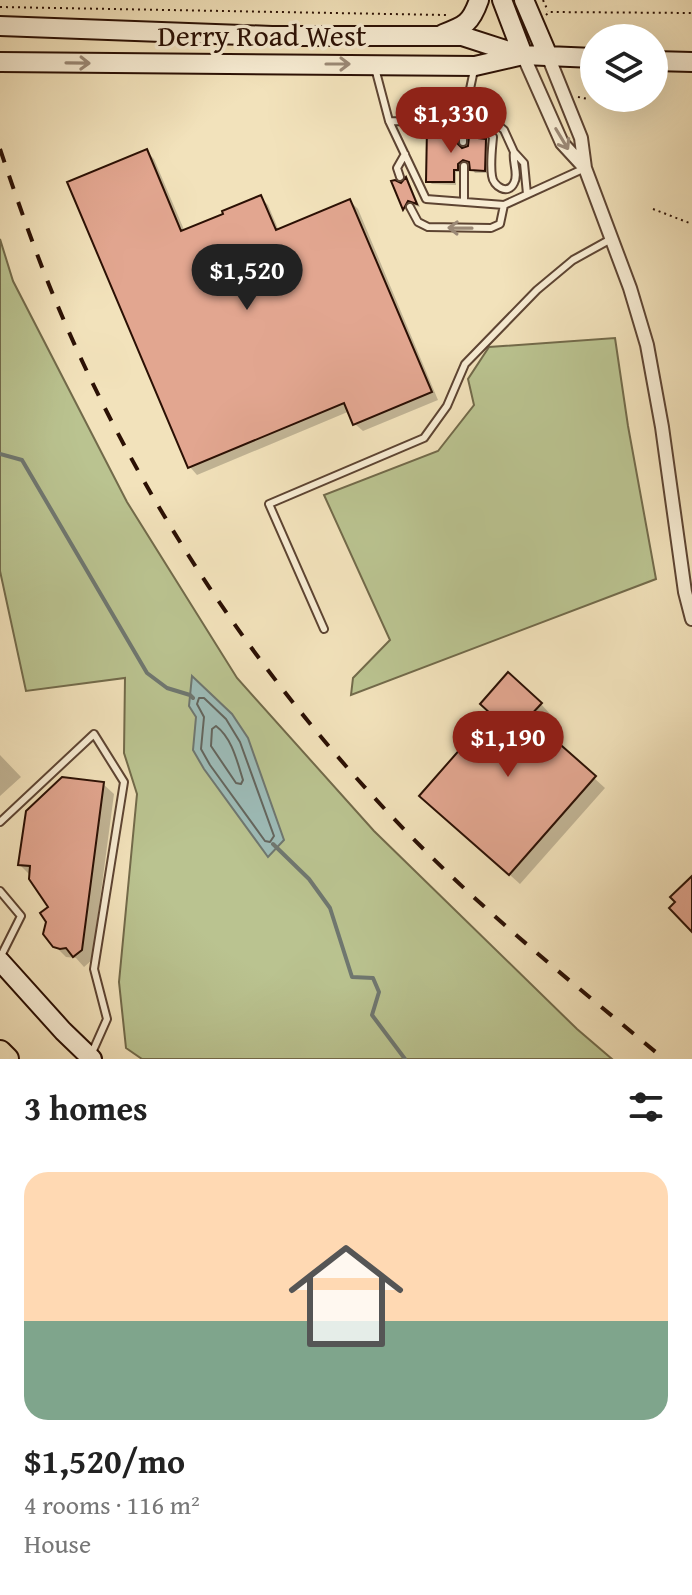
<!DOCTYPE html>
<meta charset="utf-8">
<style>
body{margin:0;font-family:"Gentium Book Plus",serif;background:#f2f2f2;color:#222;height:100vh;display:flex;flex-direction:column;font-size:30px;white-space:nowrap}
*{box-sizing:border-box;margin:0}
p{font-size:26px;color:#767676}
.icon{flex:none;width:44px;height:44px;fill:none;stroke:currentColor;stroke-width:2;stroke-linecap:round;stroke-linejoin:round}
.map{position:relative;height:1059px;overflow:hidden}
.drawer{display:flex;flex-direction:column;background:#fff;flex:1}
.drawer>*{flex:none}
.buttons{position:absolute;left:580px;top:24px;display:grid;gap:16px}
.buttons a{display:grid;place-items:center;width:88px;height:88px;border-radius:50%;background:#fff;box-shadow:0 8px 32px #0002;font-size:40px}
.price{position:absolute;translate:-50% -68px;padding:0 18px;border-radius:28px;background:#8f2418;color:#fff;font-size:26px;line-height:52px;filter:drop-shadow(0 2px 4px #0008)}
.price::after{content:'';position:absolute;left:50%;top:48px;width:24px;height:18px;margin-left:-12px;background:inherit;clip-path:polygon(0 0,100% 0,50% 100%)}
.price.active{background:#222;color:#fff}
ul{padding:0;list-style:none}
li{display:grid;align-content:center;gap:16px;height:424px;padding:0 24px}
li+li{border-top:2px solid #e0e0e0}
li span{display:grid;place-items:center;height:248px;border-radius:24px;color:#555}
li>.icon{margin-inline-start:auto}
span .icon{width:144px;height:144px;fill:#fffc;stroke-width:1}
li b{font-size:34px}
h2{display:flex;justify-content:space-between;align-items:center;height:96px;padding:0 24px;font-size:34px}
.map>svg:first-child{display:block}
.green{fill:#bac390;stroke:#726a4a;stroke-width:2}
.water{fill:#9dbcb8;stroke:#6f7770;stroke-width:2}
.shadow{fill:#0003}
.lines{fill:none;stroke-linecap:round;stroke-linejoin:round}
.shore{stroke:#64665e;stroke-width:2}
.stream{stroke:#6f7770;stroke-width:4}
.building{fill:#e2a690;stroke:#2b1004;stroke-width:2}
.lane-casing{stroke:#5d4432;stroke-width:10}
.street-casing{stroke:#5d4432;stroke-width:16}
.secondary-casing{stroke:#2b1004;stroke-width:22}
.highway-casing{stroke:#2b1004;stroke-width:26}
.path{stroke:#2b1004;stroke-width:2;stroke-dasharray:2 4;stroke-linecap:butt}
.lane{stroke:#f7ecd3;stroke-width:6}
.street{stroke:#f7ecd3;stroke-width:12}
.secondary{stroke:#f7ecd3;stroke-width:18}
.highway{stroke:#f2e2bb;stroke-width:22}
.rail{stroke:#2b1004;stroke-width:4;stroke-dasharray:14 14;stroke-linecap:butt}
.oneway{stroke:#9b8976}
.labels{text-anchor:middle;stroke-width:7;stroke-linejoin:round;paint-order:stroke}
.street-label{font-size:30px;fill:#2b1004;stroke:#f7ecd3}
</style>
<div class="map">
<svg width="692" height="1059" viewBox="0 0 692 1059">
<rect width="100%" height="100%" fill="#f2e2bb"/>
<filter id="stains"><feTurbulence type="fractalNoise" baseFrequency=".0025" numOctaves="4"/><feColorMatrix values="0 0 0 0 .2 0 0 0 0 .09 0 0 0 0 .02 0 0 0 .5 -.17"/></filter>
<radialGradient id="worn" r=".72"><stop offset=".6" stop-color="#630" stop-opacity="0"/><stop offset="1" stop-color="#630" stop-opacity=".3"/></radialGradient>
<path class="green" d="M0,239L13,281L127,502L237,678L374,831L577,1029L612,1059H142L126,1048L119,982L137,794L124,753L125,678L26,691L0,571Z
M615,338L628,426L656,579L351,695L353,678L390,640L324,495L438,451L474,405L468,379L489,347Z"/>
<path class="water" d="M192,676L232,714L248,738L284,840L268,857L204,769L193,750L196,717L189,706Z"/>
<path class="shadow" d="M453,130L457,133V139L462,150L486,141L489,144L488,173H475L472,169L471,163L467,162L461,167V172H456V185L432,184L428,181Z
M146,151L154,159L185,232L226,215L260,197L268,205L279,231L350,201L358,209L438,400L363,431L355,424L350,411L197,475L190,467L70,183Z
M406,180L410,185L420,207L413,205L409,213L405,209L394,182L402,185Z
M541,704L551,715L539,728L605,788L520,884L432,806L493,714Z
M0,755L21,777L0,796Z
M103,784L114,794L92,960L84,967L76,958L66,957L54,945L51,907L31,876L20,865Z"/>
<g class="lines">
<path class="shore" d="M199,698H204L226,719L240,742L274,836L270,842L265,841L210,765L201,749L204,717L197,704Z
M216,726C232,738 237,761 243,780L241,784L236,783L211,746L212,729Z"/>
<path class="stream" d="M0,454L22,460L147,673L167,688L190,695L193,698
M273,844L309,879L330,908L352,977L373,978L379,992L372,1015L405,1059"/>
</g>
<path class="building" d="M427,128H454V137H457L458,144L462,148L468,146L469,137L486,139L485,171L470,170L469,162L463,160L458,164V170H454V182H426Z
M147,149L181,231L223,214L222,211L261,195L276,230L350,199L432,392L353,425L344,403L188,468L67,182Z
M406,177L417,204L408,201L403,210L391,181L395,180L401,183Z
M508,672L542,703L529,717L596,776L509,875L419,796L491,714L480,704Z
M62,777L104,782L82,950L73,957L66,948L60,949L53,947L43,934L46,922L40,913L48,907L29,879L30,866L18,865L26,811Z
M692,876V932L669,908L675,902L670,897Z"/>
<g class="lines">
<defs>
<path id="lane" d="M375,68L389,121L426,199L504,205L585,168
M474,70L463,122L479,119L493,121L504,130L514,152L524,163L527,194
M389,121L463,122V142
M463,130C473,130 487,128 493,137C492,149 490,164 492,176C493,186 508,196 514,183C519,174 512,162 514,152
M464,166V201
M400,177L397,168L405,154
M410,207L418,222L428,227L491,228L500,224L504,205
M324,629L269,504L424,438L447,406L465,364L537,290L573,260L611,239
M0,822L94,734L124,782L94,969L107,1019L91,1055
M0,891L21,916L0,958"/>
<path id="street" d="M523,55L562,143L585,168
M548,56L581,138L585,168L630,288L647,345L662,427L685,592L692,619"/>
<path id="secondary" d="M502,0L523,55
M524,0L548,56
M0,26L272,36H462L521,55
M443,34C465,26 471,23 479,0
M654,61L692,62
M0,62L475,66L523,55L594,58
M0,961L63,1031L92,1059"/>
<path id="highway" d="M0,1052L7,1059"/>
</defs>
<use href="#lane" class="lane-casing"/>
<use href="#street" class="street-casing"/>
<use href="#secondary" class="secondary-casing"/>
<use href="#highway" class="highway-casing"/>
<path class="path" d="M543,0L548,11
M0,7L446,15
M546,15L549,12L692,13
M578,97L588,99
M653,209L692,224"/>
<use href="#lane" class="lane"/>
<use href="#street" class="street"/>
<use href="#secondary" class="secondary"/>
<use href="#highway" class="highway"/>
<path class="rail" d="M0,149C17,199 34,249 54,297C143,512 280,712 448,873C517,939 591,998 664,1059"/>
</g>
<defs><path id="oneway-shaft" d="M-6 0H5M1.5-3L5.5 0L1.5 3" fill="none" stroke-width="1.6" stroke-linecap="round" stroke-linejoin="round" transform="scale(2)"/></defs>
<g class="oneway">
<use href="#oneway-shaft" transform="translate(78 63) rotate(1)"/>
<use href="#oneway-shaft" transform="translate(338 64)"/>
<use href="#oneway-shaft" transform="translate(562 139) rotate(59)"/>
<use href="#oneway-shaft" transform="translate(460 228) rotate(-179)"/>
</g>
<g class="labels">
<g class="street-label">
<text x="262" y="46">Derry Road West</text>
</g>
</g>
<rect width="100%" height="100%" filter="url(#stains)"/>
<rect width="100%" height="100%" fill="url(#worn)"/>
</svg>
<div class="buttons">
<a><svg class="icon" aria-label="layers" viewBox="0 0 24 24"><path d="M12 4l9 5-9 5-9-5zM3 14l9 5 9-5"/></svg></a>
</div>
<b class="price" style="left:451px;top:155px">$1,330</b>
<b class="price active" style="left:247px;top:312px">$1,520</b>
<b class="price" style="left:508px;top:779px">$1,190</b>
</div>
<section class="drawer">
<h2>3 homes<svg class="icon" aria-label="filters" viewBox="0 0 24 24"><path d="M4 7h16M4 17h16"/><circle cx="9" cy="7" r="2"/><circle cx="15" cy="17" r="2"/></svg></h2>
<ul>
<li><span style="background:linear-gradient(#ffd9b3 60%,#7fa58c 0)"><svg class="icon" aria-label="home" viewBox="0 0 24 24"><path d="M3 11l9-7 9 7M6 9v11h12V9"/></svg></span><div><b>$1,520/mo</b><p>4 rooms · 116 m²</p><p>House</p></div></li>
</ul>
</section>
